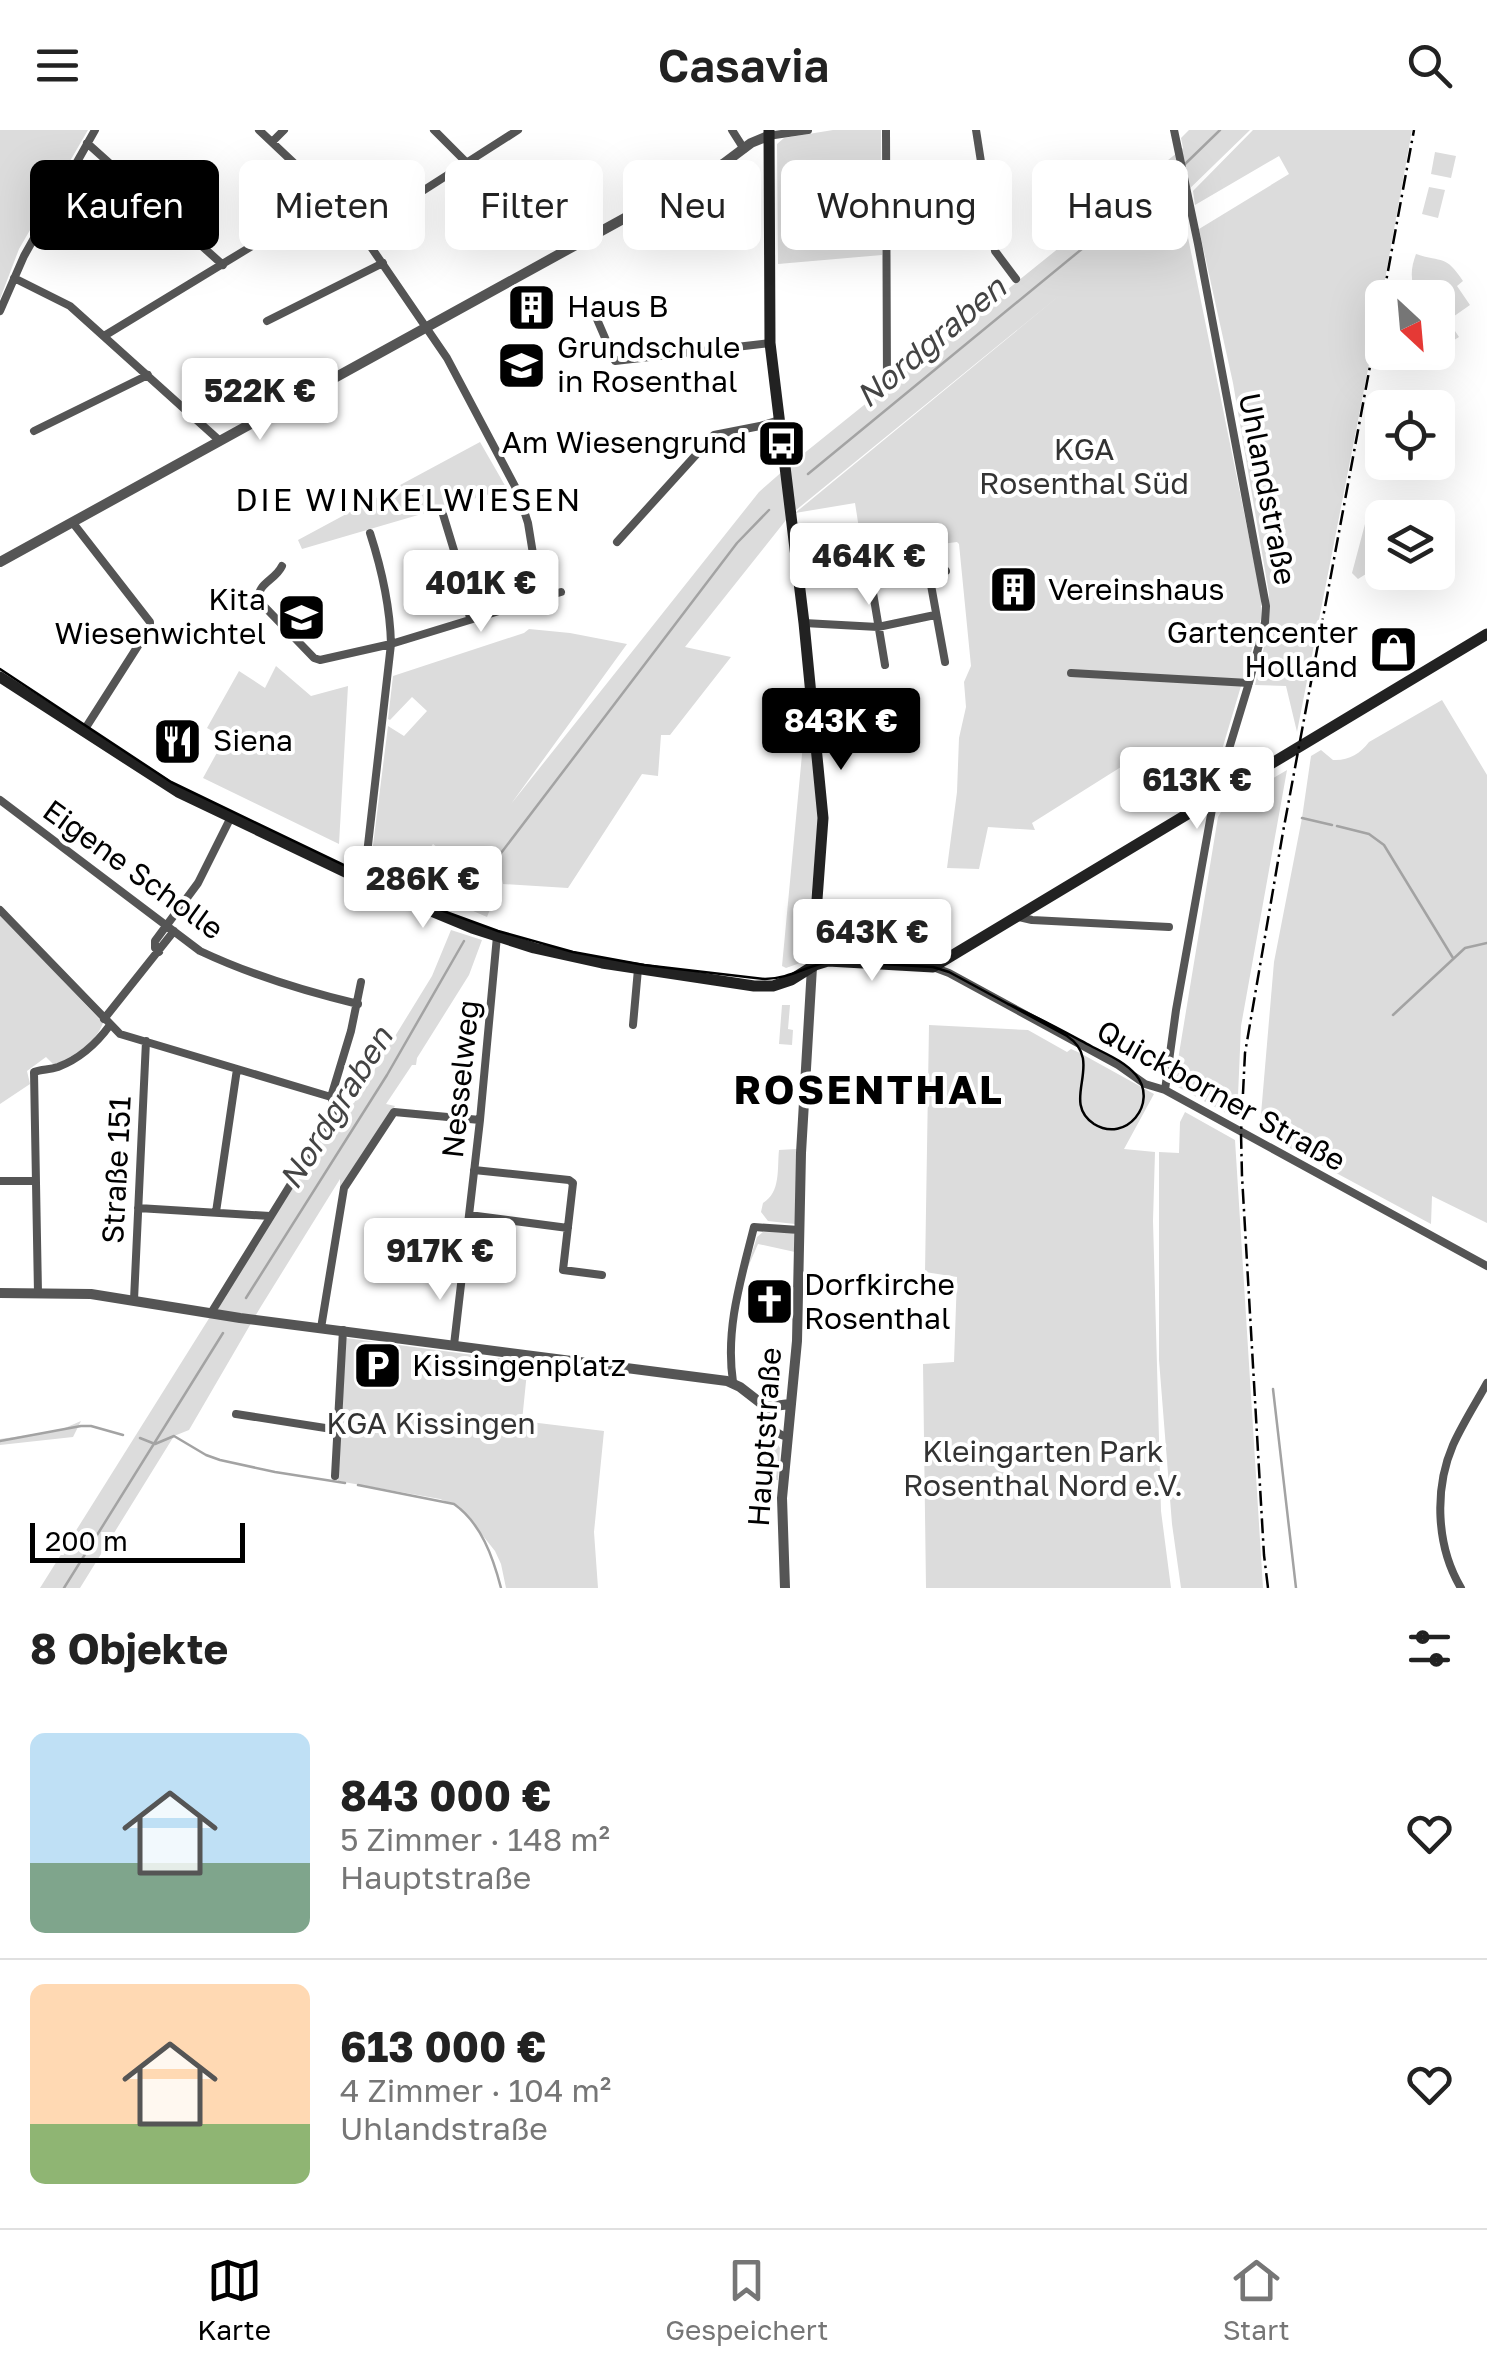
<!DOCTYPE html>
<html lang="de">
<meta charset="utf-8">
<style>
body{margin:0;font-family:"Golos Text",sans-serif;background:#f2f2f2;color:#222;height:100vh;display:flex;flex-direction:column;font-size:38px;white-space:nowrap}
*{box-sizing:border-box;margin:0}
p{font-size:32px;color:#767676}
.icon{flex:none;width:55px;height:55px;fill:none;stroke:currentColor;stroke-width:2;stroke-linecap:round;stroke-linejoin:round}
.map{position:relative;height:1458px;overflow:hidden}
.panel{display:flex;flex-direction:column;background:#fff;flex:1}
.panel>*{flex:none}
.guide{position:absolute;left:30px;top:30px;width:1428px;height:90px;display:flex;gap:20px}
.needle{width:65px;rotate:154deg}
.buttons{position:absolute;left:1365px;top:150px;display:grid;gap:20px}
.buttons a{display:grid;place-items:center;width:90px;height:90px;border-radius:15px;background:#fff;box-shadow:0 10px 40px #0002;font-size:50px}
.scale{position:absolute;left:30px;bottom:25px;width:215px;box-sizing:border-box;padding-left:10px;border:5px solid #000;border-top:0;font-size:28px;line-height:35px;white-space:nowrap;color:#000;-webkit-text-stroke:8px #fff;paint-order:stroke}
.price{position:absolute;translate:-50% -85px;padding:0 22px;border-radius:10px;background:#fff;color:#222;font-size:32px;line-height:65px;filter:drop-shadow(0 2px 5px #0008)}
.price::after{content:'';position:absolute;left:50%;top:60px;width:30px;height:22px;margin-left:-15px;background:inherit;clip-path:polygon(0 0,100% 0,50% 100%)}
.price.current{background:#000;color:#fff}
ul{padding:0;list-style:none}
li{display:flex;align-items:center;gap:30px;height:250px;padding:0 30px}
li+li{border-top:2px solid #e0e0e0}
li span{display:grid;place-items:center;flex:none;width:280px;height:200px;border-radius:15px;color:#555}
li>.icon{margin-inline-start:auto}
span .icon{width:120px;height:120px;fill:#fffc;stroke-width:1}
li b{font-size:42px}
h2{display:flex;justify-content:space-between;align-items:center;height:120px;padding:0 30px;font-size:42px}
.chip{padding:0 35px;border-radius:15px;background:#fff;box-shadow:0 10px 40px #0002;font-size:35px;line-height:90px}
.chip.current{background:#000;color:#fff}
header{display:flex;justify-content:space-between;align-items:center;height:130px;padding:0 30px;background:#fff;font-size:45px;font-weight:600}
.tab-bar{display:flex;justify-content:space-around;align-items:center;height:140px;border-top:2px solid #e0e0e0;background:#fff;font-size:28px;color:#767676}
.tab-bar a{display:grid;justify-items:center;gap:5px}
.tab-bar .current{color:#000}
.map>svg:first-child{display:block}
.green{fill:#dcdcdc}
.lines{fill:none;stroke-linecap:round;stroke-linejoin:round}
.stream{stroke:#a3a3a3;stroke-width:2.5}
.minor{stroke:#555;stroke-width:8}
.tertiary{stroke:#555;stroke-width:10}
.secondary{stroke:#222;stroke-width:11}
.tram{stroke:#000;stroke-width:2.5}
.rail{stroke:#000;stroke-width:2.5;stroke-dasharray:15 5 2.5 5;stroke-linecap:butt}
.labels{text-anchor:middle;stroke-width:8;stroke-linejoin:round;paint-order:stroke}
.poi-label{font-size:30px;fill:#000;stroke:#fff;text-anchor:start}
.park-label{font-size:30px;fill:#333;stroke:#fff}
.street-label{font-size:30px;fill:#000;stroke:#fff}
.water-label{font-size:32px;font-style:italic;fill:#444;stroke:#fff}
.neighbourhood-label{font-size:32px;letter-spacing:2.5px;fill:#000;stroke:#fff}
.district-label{font-size:40px;font-weight:bold;letter-spacing:2.5px;fill:#000;stroke:#fff}
</style>
<header><svg class="icon" aria-label="menu" viewBox="0 0 24 24"><path d="M4 6h16M4 12h16M4 18h16"/></svg>Casavia<svg class="icon" aria-label="search" viewBox="0 0 24 24"><circle cx="10" cy="10" r="6"/><path d="M15 15l6 6"/></svg></header>
<div class="map">
<svg width="1487" height="1458" viewBox="0 0 1487 1458">
<rect width="100%" height="100%" fill="#fff"/>
<path class="green" d="M0,0H88L19,119L0,169Z
M833,0H881L882,125L778,134L777,14L784,8Z
M1189,0H1250L1180,68L1261,466V489L1210,660L1182,676L1148,620L1032,693L1035,700L988,697L979,739L947,738L957,662L959,608L966,577L964,552L971,536L959,414L957,412L863,424L855,373L795,383L1065,161L790,385L685,517L731,527L670,605H661L658,646L642,644L568,758L503,754L502,749L487,787L464,777L474,753L463,738L433,714L406,754L370,739L388,596L404,606L427,581L412,567L390,590L388,589L393,546L524,503L529,499L570,503L627,514L511,674L759,362L792,333L1183,18L1181,8Z
M1253,0H1412L1379,183L1297,602L1286,556L1255,555L1268,500L1269,464L1233,253L1199,99L1289,44L1279,26L1195,75L1193,61Z
M1435,22L1456,26L1451,48L1431,44Z
M1429,57L1445,60L1438,88L1422,84Z
M1416,124C1443,133 1445,124 1463,151L1457,156L1470,175L1450,189L1434,165L1418,167C1410,152 1410,140 1416,124Z
M1447,189L1459,207L1438,220V195Z
M480,312L507,359L302,419L298,410Z
M1365,394L1382,423V434L1358,449L1352,443Z
M276,536L311,566L348,556L339,714L203,648L225,608L207,598L239,541L265,558Z
M1442,570L1487,645V1093L1432,1066L1431,1094L1286,1016L1287,1011L1260,996L1274,832L1302,688L1311,626L1321,620L1333,630C1348,631 1360,624 1369,612Z
M810,596L819,684L806,824L800,826V833L786,838L782,836L803,614Z
M1287,640L1241,896L1237,989L1178,957L1175,948L1218,687L1224,677Z
M0,784L103,893C95,914 74,926 54,935L46,927L27,941L30,954L0,974Z
M451,800L482,810L469,845L417,928L416,935H412L386,974L395,976L340,1061V1049L260,1178L189,1300L174,1306L80,1458H40L339,981L354,973L432,846Z
M782,875H790L788,899L793,900L792,915L779,914Z
M929,895L1028,900L1067,922L1071,919L1080,923L1154,964L1124,1019L1155,1022L1153,1091L1161,1381L1171,1458H926L923,1234L954,1232L957,1147L925,1142Z
M1185,982L1235,1010L1263,1458H1181L1172,1394L1159,1230V1022L1179,1023L1180,992Z
M797,1019L795,1094L768,1091L761,1082L763,1073C781,1062 777,1039 779,1020Z
M763,1102L793,1103L796,1105L795,1122L758,1114L745,1144L757,1107Z
M346,1208L528,1232L522,1291L604,1301L594,1402L598,1458H506L501,1434L495,1421L460,1377L440,1369L338,1351Z
M81,1291L73,1307L0,1315V1309L58,1301Z
M760,1292H764L780,1318L778,1350H766Z"/>
<g class="lines">
<path class="stream" d="M1184,35L1220,0
M808,344L1178,40
M1302,688L1332,695
M1337,696L1369,704L1384,715L1453,828
M478,770L495,731L737,413L769,380
M1393,885L1465,818L1487,813
M246,1168L387,945L464,811
M1273,1259L1296,1458
M140,1308L155,1314L174,1306L206,1325L220,1330L275,1342L345,1353
M0,1311L81,1296H91L123,1305
M358,1355L454,1374C481,1393 493,1427 501,1458
M64,1458L223,1203"/>
<path class="minor" d="M259,0L331,68L360,101L447,228L518,362L528,393L540,467
M434,0L467,33
M732,0L744,19
M886,0L887,253
M976,0L995,121L1016,149
M768,6L808,0
M272,12L284,0
M87,13L223,135
M360,101L518,0
M14,148L70,176L220,311
M593,180L615,231L770,213
M0,181L24,126L95,0
M267,191L383,133
M104,206L331,68
M34,301L148,245
M442,381L456,427L470,488
M73,393L150,492V497L83,602
M617,412L714,305L760,296L779,290
M282,436C275,451 256,453 259,471L314,528L320,530L391,514L561,462
M929,444L945,532
M870,445L885,535
M916,446L946,441
M804,493L878,497L935,485
M1071,543L1249,553
M0,670L200,821C251,845 303,861 358,874
M364,750L391,514C390,475 382,440 370,403
M0,780L120,904L331,967L336,981L211,1183
M1019,787L1032,790L1169,797
M159,822L155,818V811L198,753L231,687
M933,837L949,843L1118,935L1145,954L1165,960L1487,1136
M104,889L174,801
M633,895L638,839
M1165,960L1176,880L1214,668L1249,553L1265,492L1266,476L1198,114L1174,0
M331,967L351,901L361,852
M474,1040L569,1050L573,1053L563,1140L602,1145
M0,1051H36
M138,1078L270,1086
M216,1082L237,939
M469,1085L568,1098
M38,1163L34,942C42,939 49,940 58,937C79,929 97,913 110,895
M134,1170L146,911
M321,1198L344,1058L394,982L480,990
M454,1215L480,990L497,806
M733,1252C725,1199 741,1149 754,1097L799,1100
M762,1274L766,1277C767,1291 772,1303 787,1307
M236,1284L338,1300
M335,1346L343,1200
M1461,1458C1436,1416 1434,1359 1453,1315C1463,1293 1476,1273 1487,1253"/>
<path class="tertiary" d="M0,432L723,34L751,13L768,6
M0,1163L91,1164L240,1188L727,1251L740,1257L762,1274
M766,1277L790,1274
M785,1458L782,1368L797,1211L801,1023L812,837"/>
<path class="secondary" d="M769,0L770,213L804,493L823,688L812,837
M0,547L178,662L402,769L472,798L534,818L602,833L754,856H773L791,850L815,835L828,831L933,837L1487,504"/>
<path class="tram" d="M0,539L171,652L427,775L498,801L573,822L644,835L765,849C789,849 808,835 832,831L933,837L949,842L1067,906C1106,932 1059,971 1094,994C1126,1014 1159,973 1136,945C1124,931 1106,924 1091,916C1063,901 1036,886 1008,874"/>
<path class="rail" d="M1383,168L1414,0
M1268,1458L1264,1425L1242,1046L1241,1003L1245,923L1283,702L1382,172"/>
</g>
<defs>
<symbol id="building-square" viewBox="-11 -11 22 22"><rect x="-9" y="-9" width="18" height="18" rx="4" fill="#000" stroke="#fff"/><path d="M-4-6H4V6H1V3H-1V6H-4ZM-2.5-4.3h1.7v1.8h-1.7ZM.8-4.3h1.7v1.8H.8ZM-2.5-1h1.7V.8h-1.7ZM.8-1h1.7V.8H.8Z" fill="#fff"/></symbol>
<symbol id="school-square" viewBox="-11 -11 22 22"><rect x="-9" y="-9" width="18" height="18" rx="4" fill="#000" stroke="#fff"/><path d="M0-5L7-2L0 1L-7-2ZM-4 1L0 2.5L4 1V4Q0 6-4 4Z" fill="#fff"/></symbol>
<symbol id="bus-square" viewBox="-11 -11 22 22"><rect x="-9" y="-9" width="18" height="18" rx="4" fill="#000" stroke="#fff"/><path d="M-5-6H5V4H4V6H2V4H-2V6H-4V4H-5ZM-3.5-4V0h7V-4ZM-3.5 1.2v1.5H-2V1.2ZM2 1.2v1.5H3.5V1.2Z" fill="#fff"/></symbol>
<symbol id="shop-square" viewBox="-11 -11 22 22"><rect x="-9" y="-9" width="18" height="18" rx="4" fill="#000" stroke="#fff"/><path d="M-5-2.5h2.3a2.7 3.5 0 0 1 5.4 0H5L5.5 6h-11ZM-1.5-2.5h3a1.5 2.3 0 0 0-3 0Z" fill="#fff"/></symbol>
<symbol id="restaurant-square" viewBox="-11 -11 22 22"><rect x="-9" y="-9" width="18" height="18" rx="4" fill="#000" stroke="#fff"/><path d="M-5-6h1v4h1v-4h1v4h1v-4h1v5L-1.5 .5V6h-2V.5L-5-1ZM5-6V6H3V1.5H1.5Q1.5-4 5-6Z" fill="#fff"/></symbol>
<symbol id="church-square" viewBox="-11 -11 22 22"><rect x="-9" y="-9" width="18" height="18" rx="4" fill="#000" stroke="#fff"/><path d="M-1.2-6h2.4v3.5h3.3v2.4h-3.3V6h-2.4V-.1h-3.3v-2.4h3.3Z" fill="#fff"/></symbol>
<symbol id="parking-square" viewBox="-11 -11 22 22"><rect x="-9" y="-9" width="18" height="18" rx="4" fill="#000" stroke="#fff"/><path d="M-3.5-5.5H1a3.5 3.5 0 0 1 0 7H-1V5.5H-3.5ZM-1-3.4V-.6H.8a1.4 1.4 0 0 0 0-2.8Z" fill="#fff"/></symbol>
</defs>
<g fill-rule="evenodd">
<use href="#building-square" x="504" y="150" width="55" height="55"/>
<use href="#school-square" x="494" y="208" width="55" height="55"/>
<use href="#bus-square" x="754" y="286" width="55" height="55"/>
<use href="#building-square" x="986" y="432" width="55" height="55"/>
<use href="#school-square" x="274" y="460" width="55" height="55"/>
<use href="#shop-square" x="1366" y="492" width="55" height="55"/>
<use href="#restaurant-square" x="150" y="584" width="55" height="55"/>
<use href="#church-square" x="742" y="1144" width="55" height="55"/>
<use href="#parking-square" x="350" y="1208" width="55" height="55"/>
</g>
<g class="labels">
<g class="poi-label">
<text x="567" y="187">Haus B</text>
<text x="557" y="228">Grundschule<tspan x="557" dy="34">in Rosenthal</tspan></text>
<text x="747" y="323" text-anchor="end">Am Wiesengrund</text>
<text x="1048" y="470">Vereinshaus</text>
<text x="266" y="480" text-anchor="end">Kita<tspan x="266" dy="34">Wiesenwichtel</tspan></text>
<text x="1358" y="513" text-anchor="end">Gartencenter<tspan x="1358" dy="34">Holland</tspan></text>
<text x="213" y="621">Siena</text>
<text x="804" y="1165">Dorfkirche<tspan x="804" dy="34">Rosenthal</tspan></text>
<text x="412" y="1246">Kissingenplatz</text>
</g>
<g class="park-label">
<text x="1084" y="330">KGA<tspan x="1084" dy="34">Rosenthal Süd</tspan></text>
<text x="431" y="1304">KGA Kissingen</text>
<text x="1043" y="1332">Kleingarten Park<tspan x="1043" dy="34">Rosenthal Nord e.V.</tspan></text>
</g>
<g class="street-label">
<text transform="translate(1267 359) rotate(79)" y="10">Uhlandstraße</text>
<text transform="translate(133 740) rotate(36)" y="10">Eigene Scholle</text>
<text transform="translate(461 949) rotate(-84)" y="10">Nesselweg</text>
<text transform="translate(1221 966) rotate(29)" y="10">Quickborner Straße</text>
<text transform="translate(117 1040) rotate(-87)" y="10">Straße 151</text>
<text transform="translate(765 1307) rotate(-86)" y="10">Hauptstraße</text>
</g>
<g class="water-label">
<text transform="translate(931 212) rotate(-40)" y="11">Nordgraben</text>
<text transform="translate(336 978) rotate(-58)" y="11">Nordgraben</text>
</g>
<g class="neighbourhood-label">
<text x="409" y="381">DIE WINKELWIESEN</text>
</g>
<g class="district-label">
<text x="869" y="974">ROSENTHAL</text>
</g>
</g>
</svg>
<div class="buttons">
<a><svg class="needle" viewBox="-14 -14 28 28"><path d="M0-13l5 13h-10z" fill="#e53935"/><path d="M0 13l5-13h-10z" fill="#767676"/></svg></a>
<a><svg class="icon" aria-label="locate" viewBox="0 0 24 24"><circle cx="12" cy="12" r="6"/><path d="M12 2v4M12 18v4M2 12h4M18 12h4"/></svg></a>
<a><svg class="icon" aria-label="layers" viewBox="0 0 24 24"><path d="M12 4l9 5-9 5-9-5zM3 14l9 5 9-5"/></svg></a>
</div>
<div class="scale">200 m</div>
<b class="price" style="left:260px;top:313px">522K €</b>
<b class="price" style="left:869px;top:478px">464K €</b>
<b class="price" style="left:481px;top:505px">401K €</b>
<b class="price current" style="left:841px;top:643px">843K €</b>
<b class="price" style="left:1197px;top:702px">613K €</b>
<b class="price" style="left:423px;top:801px">286K €</b>
<b class="price" style="left:872px;top:854px">643K €</b>
<b class="price" style="left:440px;top:1173px">917K €</b>
<div class="guide">
<a class="chip current">Kaufen</a>
<a class="chip">Mieten</a>
<a class="chip">Filter</a>
<a class="chip">Neu</a>
<a class="chip">Wohnung</a>
<a class="chip">Haus</a>
</div>
</div>
<section class="panel">
<h2>8 Objekte<svg class="icon" aria-label="filters" viewBox="0 0 24 24"><path d="M4 7h16M4 17h16"/><circle cx="9" cy="7" r="2"/><circle cx="15" cy="17" r="2"/></svg></h2>
<ul>
<li><span style="background:linear-gradient(#bfe0f5 65%,#7fa58c 0)"><svg class="icon" aria-label="home" viewBox="0 0 24 24"><path d="M3 11l9-7 9 7M6 9v11h12V9"/></svg></span><div><b>843 000 €</b><p>5 Zimmer · 148 m²</p><p>Hauptstraße</p></div><svg class="icon" aria-label="heart" viewBox="0 0 24 24"><path d="M12 20l-8-8c-3-5 5-10 8-4 3-6 11-1 8 4z"/></svg></li>
<li><span style="background:linear-gradient(#ffd9b3 70%,#8fb573 0)"><svg class="icon" aria-label="home" viewBox="0 0 24 24"><path d="M3 11l9-7 9 7M6 9v11h12V9"/></svg></span><div><b>613 000 €</b><p>4 Zimmer · 104 m²</p><p>Uhlandstraße</p></div><svg class="icon" aria-label="heart" viewBox="0 0 24 24"><path d="M12 20l-8-8c-3-5 5-10 8-4 3-6 11-1 8 4z"/></svg></li>
</ul>
</section>
<nav class="tab-bar">
<a class="current"><svg class="icon" aria-label="map" viewBox="0 0 24 24"><path d="M3 6l6-2 6 2 6-2v14l-6 2-6-2-6 2zM9 4v14M15 6v14"/></svg>Karte</a>
<a><svg class="icon" aria-label="saved" viewBox="0 0 24 24"><path d="M7 4h10v16l-5-4-5 4z"/></svg>Gespeichert</a>
<a><svg class="icon" aria-label="home" viewBox="0 0 24 24"><path d="M3 11l9-7 9 7M6 9v11h12V9"/></svg>Start</a>
</nav>
